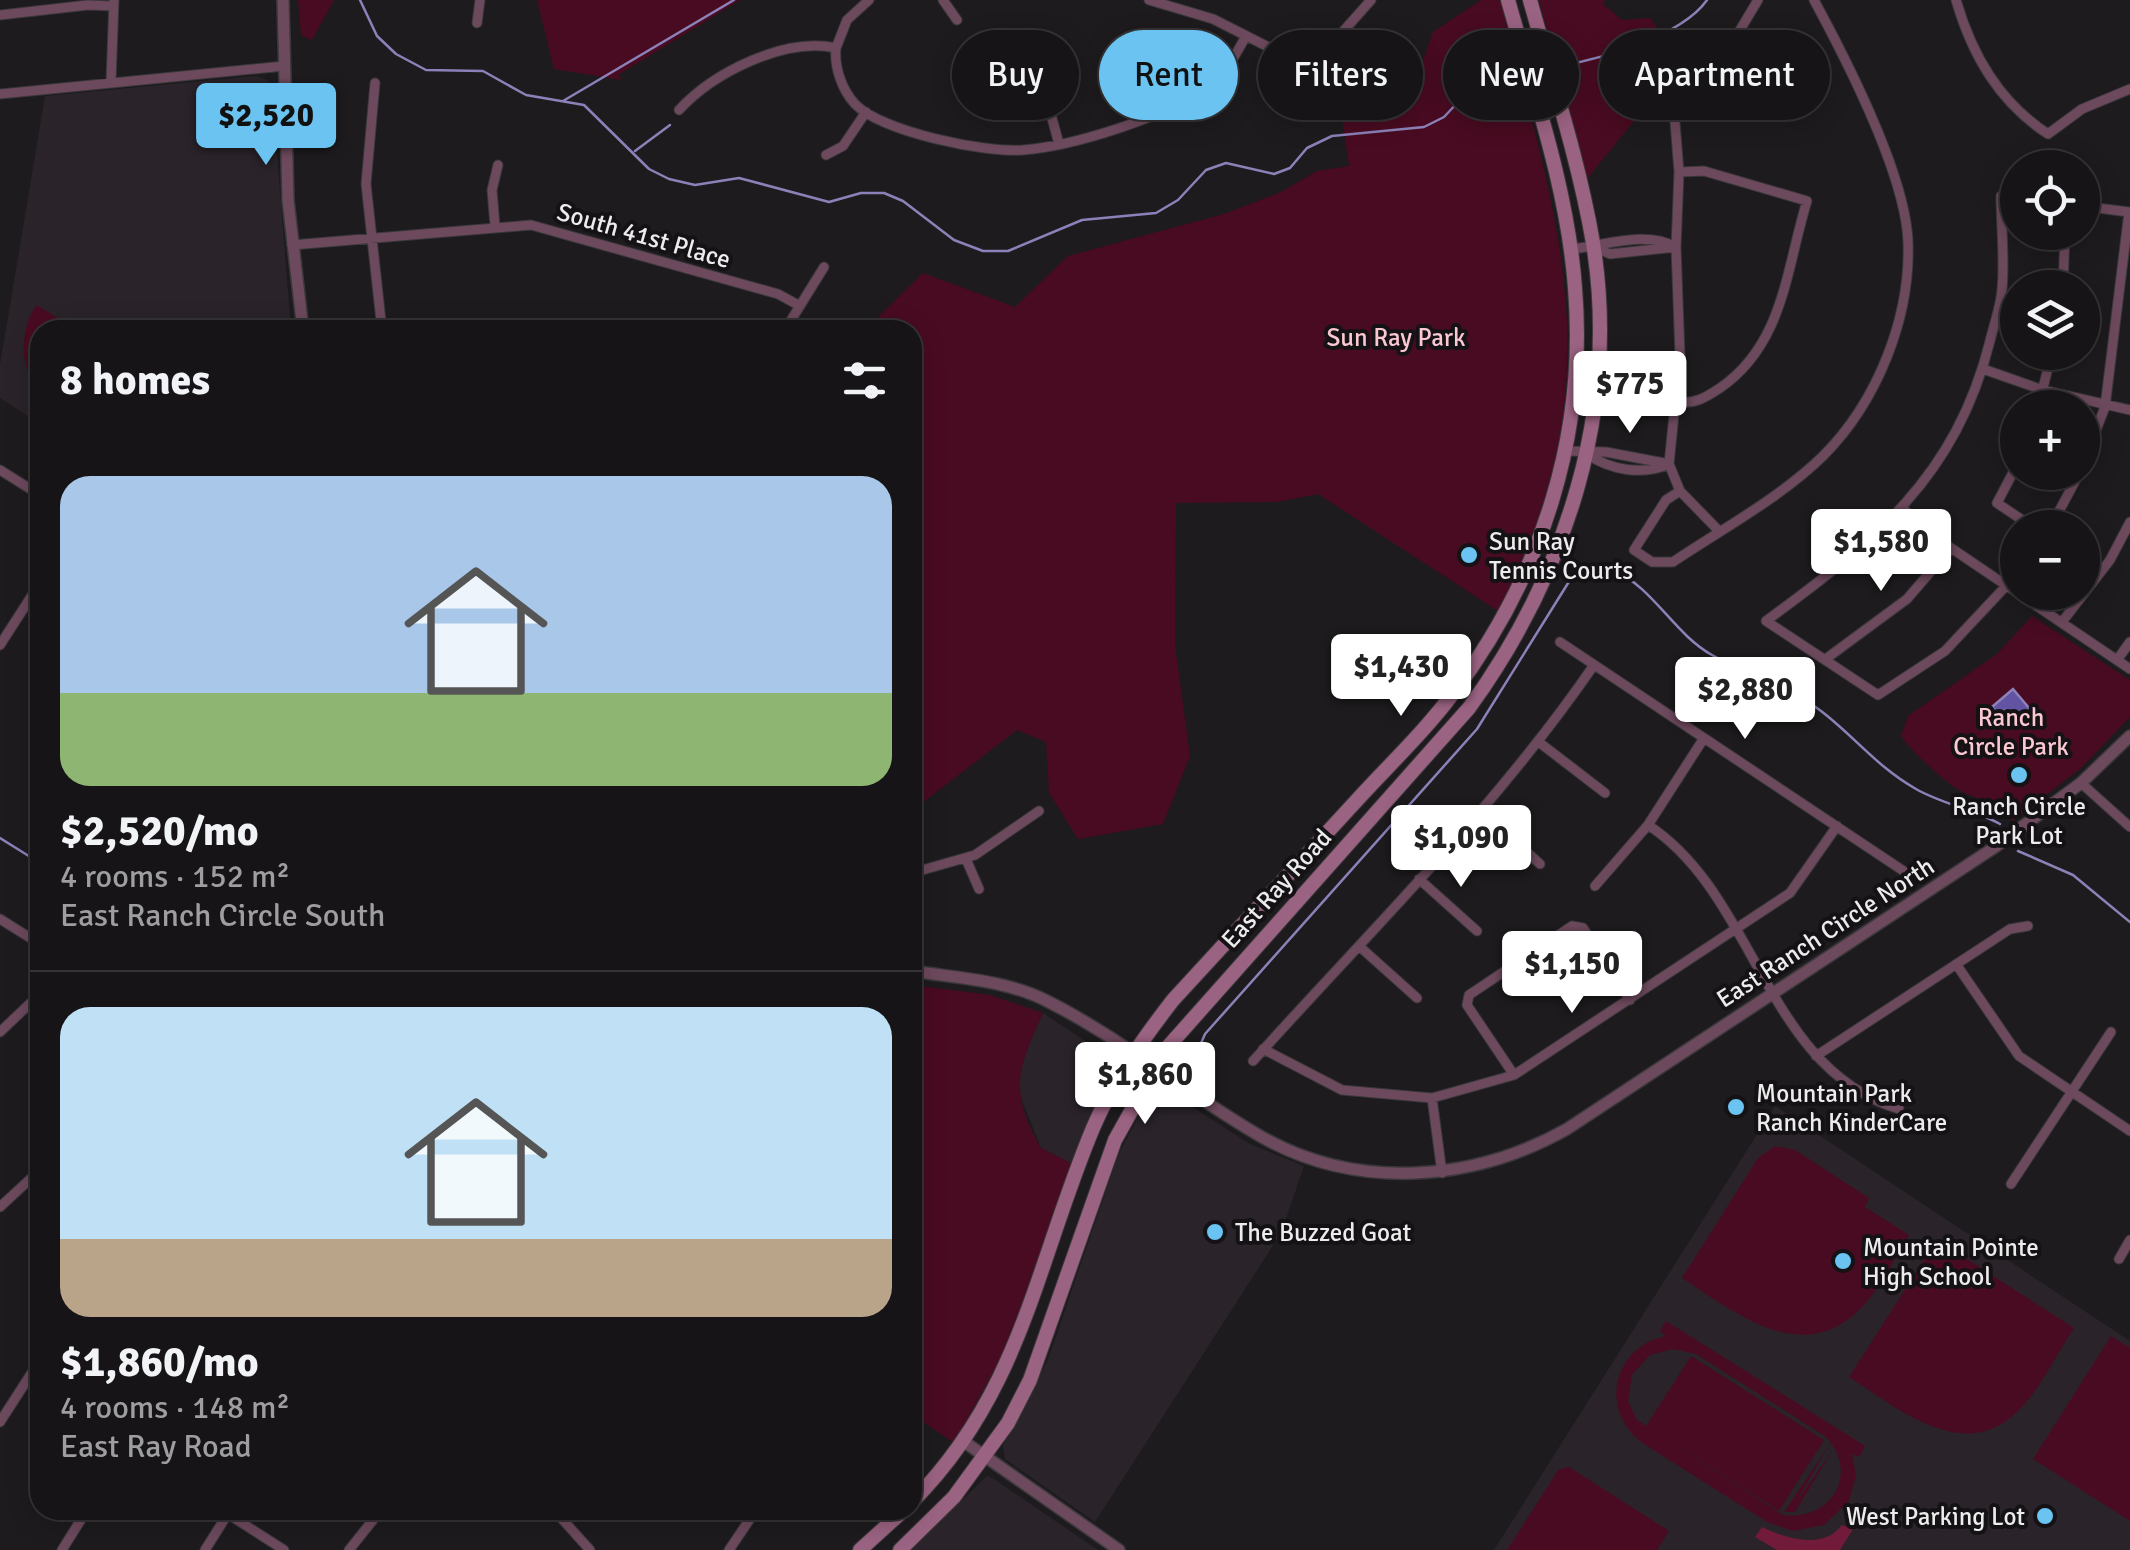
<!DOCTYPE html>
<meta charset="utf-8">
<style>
body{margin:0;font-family:Signika,sans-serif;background:#232123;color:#f1f3f6;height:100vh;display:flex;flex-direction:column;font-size:38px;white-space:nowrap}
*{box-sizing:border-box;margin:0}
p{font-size:32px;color:#9e9ea1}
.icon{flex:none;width:55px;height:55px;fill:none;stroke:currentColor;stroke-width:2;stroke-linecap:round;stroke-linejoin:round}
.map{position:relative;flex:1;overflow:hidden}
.sheet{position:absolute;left:30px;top:320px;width:892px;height:1200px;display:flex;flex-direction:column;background:#161416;border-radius:30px;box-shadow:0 5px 25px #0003,0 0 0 2px #353335}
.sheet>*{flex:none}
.hud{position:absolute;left:952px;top:30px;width:950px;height:90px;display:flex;gap:20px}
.tools{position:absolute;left:2000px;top:150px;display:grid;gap:20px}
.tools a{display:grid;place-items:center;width:100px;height:100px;border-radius:50%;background:#161416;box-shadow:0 5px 25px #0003,0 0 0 2px #353335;font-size:50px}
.price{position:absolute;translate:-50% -85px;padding:0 22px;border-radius:10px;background:#fff;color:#222;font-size:32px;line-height:65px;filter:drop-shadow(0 2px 5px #0008)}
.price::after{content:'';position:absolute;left:50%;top:60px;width:30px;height:22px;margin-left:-15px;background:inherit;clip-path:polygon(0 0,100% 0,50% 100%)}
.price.active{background:#6ac3f1;color:#111}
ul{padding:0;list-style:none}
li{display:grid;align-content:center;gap:20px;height:530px;padding:0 30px}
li+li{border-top:2px solid #353335}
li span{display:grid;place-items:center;height:310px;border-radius:30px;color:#555}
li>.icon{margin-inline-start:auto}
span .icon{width:180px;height:180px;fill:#fffc;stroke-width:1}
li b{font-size:42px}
h2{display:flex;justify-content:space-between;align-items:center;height:120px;padding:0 30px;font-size:42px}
.chip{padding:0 35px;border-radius:45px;background:#161416;box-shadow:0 5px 25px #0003,0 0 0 2px #353335;font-size:35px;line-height:90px}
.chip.active{background:#6ac3f1;color:#111}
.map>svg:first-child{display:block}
.built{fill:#2a242a}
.green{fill:#490b21;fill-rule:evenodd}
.forest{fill:#721a39}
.water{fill:#6254a3;stroke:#8c82b9;stroke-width:2.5}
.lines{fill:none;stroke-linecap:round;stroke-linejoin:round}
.stream{stroke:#8c82b9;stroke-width:2.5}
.minor-casing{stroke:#3a383a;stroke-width:11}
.tertiary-casing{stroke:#3a383a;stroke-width:14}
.secondary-casing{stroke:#3a383a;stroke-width:16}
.minor{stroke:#6d495d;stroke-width:9}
.tertiary{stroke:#6d495d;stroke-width:11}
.secondary{stroke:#9b6382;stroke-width:14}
.poi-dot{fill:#6ac3f1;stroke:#141214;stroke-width:4}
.labels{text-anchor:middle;stroke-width:8;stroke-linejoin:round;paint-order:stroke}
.street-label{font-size:25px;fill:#edeced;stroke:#141214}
.park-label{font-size:25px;fill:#fbc7d2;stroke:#141214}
.poi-label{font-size:25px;fill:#edeced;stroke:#141214;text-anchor:start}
</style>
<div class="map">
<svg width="2130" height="1550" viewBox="0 0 2130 1550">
<rect width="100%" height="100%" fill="#1d1b1d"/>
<path class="built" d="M257,76L267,80L272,91L291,330H40V424L0,398V365L45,96Z
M1043,1013L1114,1060L1071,1163L1041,1148L1020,1095L1018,1067Z
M1153,1090H1166L1250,1144L1304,1166L1281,1233L1095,1522L1005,1459L1003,1445L1048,1360L1119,1153Z
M1775,1106L2130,1341V1550H1494Z
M987,1476L994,1479L1098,1550H910Z"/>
<path class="green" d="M298,0H334L312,40L301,35Z
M537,0H740L618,75L622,80L554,69Z
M1481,0H1500C1561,233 1616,381 1498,611L1318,494L1278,502L1176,503L1175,646L1190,756L1163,824L1078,839L1049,793L1046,742L1017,730L913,810L912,330H865L923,273L1015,307L1068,256L1224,214L1281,192L1317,171L1349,166L1341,111L1358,106L1407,107L1433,32Z
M1539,0H1605L1603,4L1622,20L1650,18L1671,47L1672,74L1586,180Z
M36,305L78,330H40V393C19,368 19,332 36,305Z
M2032,616L2130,680V717L2081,768L2013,821C1998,800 1981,802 1959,790C1947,784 1907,747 1901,736L1908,716L1997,654Z
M913,985L990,995L1043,1013C1018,1069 1008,1090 1041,1148L1071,1163L1008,1345L954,1443L913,1415Z
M1775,1146L1795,1150L1869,1198L1865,1207L1909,1235C1893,1260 1879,1292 1857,1312C1799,1366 1733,1311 1682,1278L1758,1158Z
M1938,1250L1956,1252L2074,1328C2056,1355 2040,1390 2017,1412C1963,1465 1896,1407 1849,1377L1924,1260Z
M1666,1321L1865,1446L1859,1457L1852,1454L1856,1475L1849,1501L1824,1525L1793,1531L1767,1522L1644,1444C1598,1412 1612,1347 1666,1336L1660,1331ZM1673,1349L1696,1354L1826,1437C1860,1474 1831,1521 1783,1515L1637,1420L1628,1401L1632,1375L1650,1355Z
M2111,1336L2130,1348V1521L2033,1459Z
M1691,1356L1824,1440L1779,1511L1646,1426Z
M1829,1445L1796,1502L1833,1450L1795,1512H1784Z
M1569,1467L1669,1531L1657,1550H1507L1559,1469Z"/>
<path class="forest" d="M1842,1525L1853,1529L1840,1550H1777L1755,1537L1762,1527C1787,1539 1823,1550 1842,1525Z"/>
<path class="water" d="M2013,689L2035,715L2021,727L2006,710L1999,715L1992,707Z"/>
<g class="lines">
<path class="stream" d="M360,0L377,36L396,54L426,70L483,71L526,95L584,105L649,169L669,179L695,185L739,178L829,202L861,193H884L903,201L954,240L983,251H1008L1082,220L1156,213L1178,200L1206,170L1226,163L1274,174L1290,168L1307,148L1332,136L1424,127L1444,117L1474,85L1523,71
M1556,67C1600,59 1681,37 1707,0
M563,101L734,0
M635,151L670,125
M0,838L40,863
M2018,851L2073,875L2130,922
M1190,1069L1205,1034L1477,729L1570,580C1583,573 1598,564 1613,570C1653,587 1674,634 1712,655C1749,676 1785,683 1821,711C1854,736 1877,767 1916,789C1942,804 1973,809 2000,824"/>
<defs>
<path id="minor" d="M943,0L957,20
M1149,0L1213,19L1288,57L1313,54L1331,45L1371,0
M1956,0C1972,55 1999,102 2048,134L2082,109L2130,89
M0,15L88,5L113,6
M477,23L480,0
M836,48C834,67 842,90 855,104C882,132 985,153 1023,150C1074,146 1161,118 1204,90C1224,77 1235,56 1246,36
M111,81L114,0
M375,83L366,184L382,330
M0,94L284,66
M1047,100L1059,144
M679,110C714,72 785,37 836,48L847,20L869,0
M826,155L843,146L866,112
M2082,206L2129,212L2105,407L2082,466
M495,226L492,190L498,165
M292,245L531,225L778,294L800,306
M1594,247L1610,254L1676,247
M1571,249C1605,246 1644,230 1676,247
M2063,288L2065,232
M785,330L824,267
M1983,369L2043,390L2130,410
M1677,402C1695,404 1705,398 1720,388C1784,344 1786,269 1807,201L1704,171L1679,172
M2038,408L2052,352
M1566,451L1606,452L1669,464
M1587,454C1610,470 1643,476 1669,464
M2018,463L1997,503L2034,528
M0,470L40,495
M1680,491L1666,500L1634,550L1652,562H1673C1722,529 1780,498 1823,456C1877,402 1911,318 1908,241C1905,173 1847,61 1814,0
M1903,509L1951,548L2130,669
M2050,528L2080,472
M1719,531L1680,491L1669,464L1680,355L1676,247L1679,172L1674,110L1688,77L1734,40L1758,0
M2006,586L1945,651L1878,695L1766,621C1874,542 1956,477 1990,341C1994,324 2001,306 2002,289C2005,259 2001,227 2001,196L2018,198
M2062,622L2110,560L2130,522
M1560,642L1908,874
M0,645L40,583
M1827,658L1907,599L1951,548
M2117,660L2130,642
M1540,743L1605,793
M2081,783L2130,827
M1482,811L1540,864
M1648,825C1757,896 1765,1069 1899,1109
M966,859L979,889
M912,873L975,855L1039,811
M1419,879L1477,931
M1595,886L1648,825L1704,738
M0,919L40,944
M1359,946L1417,998
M1956,964L2019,1056L2130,1131
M0,1032L40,994
M1263,1049L1342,1090L1432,1098L1514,1075L1790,893L1837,826
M1816,1056L2010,929L2028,926
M1253,1061C1370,931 1495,809 1594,665
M1514,1075L1467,1005L1469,995L1572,926L1583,928L1630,1000
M1432,1098L1442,1173
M2011,1184L2111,1032
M0,1207L40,1170
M2119,1259L2130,1240
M0,1422L40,1360
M554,1510L590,1550
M228,1514L284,1550
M62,1550L87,1510
M205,1550L229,1512
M349,1550L381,1510
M729,1550L756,1510"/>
<path id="tertiary" d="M283,0L288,200L303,330
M912,971C957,978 1006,980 1047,1001C1121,1038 1187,1094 1260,1136C1356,1191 1473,1182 1567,1129L1995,847L2081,783L2130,736
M966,1443L1119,1550"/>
<path id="secondary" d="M912,1502C1021,1393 1036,1264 1093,1128C1113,1081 1142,1040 1173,1000C1235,933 1297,866 1358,799C1390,764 1426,730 1454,692C1542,575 1587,434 1575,288C1568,191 1534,93 1508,0
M860,1550L904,1510
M900,1550L954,1497L1008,1423L1030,1380L1115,1140L1166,1049L1469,708C1566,574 1620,409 1593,243C1579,161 1552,79 1530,0"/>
</defs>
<use href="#minor" class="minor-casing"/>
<use href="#tertiary" class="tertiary-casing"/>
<use href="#secondary" class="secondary-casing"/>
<use href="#minor" class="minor"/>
<use href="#tertiary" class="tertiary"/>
<use href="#secondary" class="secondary"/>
</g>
<g class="poi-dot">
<circle cx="1469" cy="555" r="10"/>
<circle cx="2019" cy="775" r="10"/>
<circle cx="1736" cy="1107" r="10"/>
<circle cx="1215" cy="1232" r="10"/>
<circle cx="1843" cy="1261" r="10"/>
<circle cx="2045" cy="1516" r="10"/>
</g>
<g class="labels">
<g class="street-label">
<text transform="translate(644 235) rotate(16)" y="9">South 41st Place</text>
<text transform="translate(1276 888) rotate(-48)" y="9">East Ray Road</text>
<text transform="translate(1825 932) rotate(-33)" y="9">East Ranch Circle North</text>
</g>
<g class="park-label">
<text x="1396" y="346">Sun Ray Park</text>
<text x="2011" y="726">Ranch<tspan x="2011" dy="29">Circle Park</tspan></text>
</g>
<g class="poi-label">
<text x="1489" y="550">Sun Ray<tspan x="1489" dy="29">Tennis Courts</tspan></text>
<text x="2019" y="815" text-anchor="middle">Ranch Circle<tspan x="2019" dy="29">Park Lot</tspan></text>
<text x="1756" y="1102">Mountain Park<tspan x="1756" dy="29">Ranch KinderCare</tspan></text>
<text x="1235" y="1241">The Buzzed Goat</text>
<text x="1863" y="1256">Mountain Pointe<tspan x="1863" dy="29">High School</tspan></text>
<text x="2025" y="1525" text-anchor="end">West Parking Lot</text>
</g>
</g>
</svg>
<div class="tools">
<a><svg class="icon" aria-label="locate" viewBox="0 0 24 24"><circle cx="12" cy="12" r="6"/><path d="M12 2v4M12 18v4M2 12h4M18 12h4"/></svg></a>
<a><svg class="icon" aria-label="layers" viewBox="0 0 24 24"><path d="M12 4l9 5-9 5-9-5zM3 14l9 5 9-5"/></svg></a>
<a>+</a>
<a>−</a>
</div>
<b class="price active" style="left:266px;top:168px">$2,520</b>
<b class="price" style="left:1630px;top:436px">$775</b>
<b class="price" style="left:1881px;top:594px">$1,580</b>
<b class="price" style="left:1401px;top:719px">$1,430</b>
<b class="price" style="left:1745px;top:742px">$2,880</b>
<b class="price" style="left:1461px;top:890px">$1,090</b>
<b class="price" style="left:1572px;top:1016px">$1,150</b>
<b class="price" style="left:1145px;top:1127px">$1,860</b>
<div class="hud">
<a class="chip">Buy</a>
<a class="chip active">Rent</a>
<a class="chip">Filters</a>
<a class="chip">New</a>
<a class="chip">Apartment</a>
</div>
<section class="sheet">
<h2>8 homes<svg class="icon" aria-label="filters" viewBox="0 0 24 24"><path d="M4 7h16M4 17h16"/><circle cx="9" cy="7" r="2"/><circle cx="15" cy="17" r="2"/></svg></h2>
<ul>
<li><span style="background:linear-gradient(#a9c7e8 70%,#8fb573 0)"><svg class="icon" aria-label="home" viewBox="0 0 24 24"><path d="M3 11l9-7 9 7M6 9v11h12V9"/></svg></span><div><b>$2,520/mo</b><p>4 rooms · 152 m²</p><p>East Ranch Circle South</p></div></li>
<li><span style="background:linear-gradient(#bfe0f5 75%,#b9a48a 0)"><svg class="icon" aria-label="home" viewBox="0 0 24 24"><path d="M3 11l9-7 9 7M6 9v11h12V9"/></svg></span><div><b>$1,860/mo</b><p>4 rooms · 148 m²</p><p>East Ray Road</p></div></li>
</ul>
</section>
</div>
